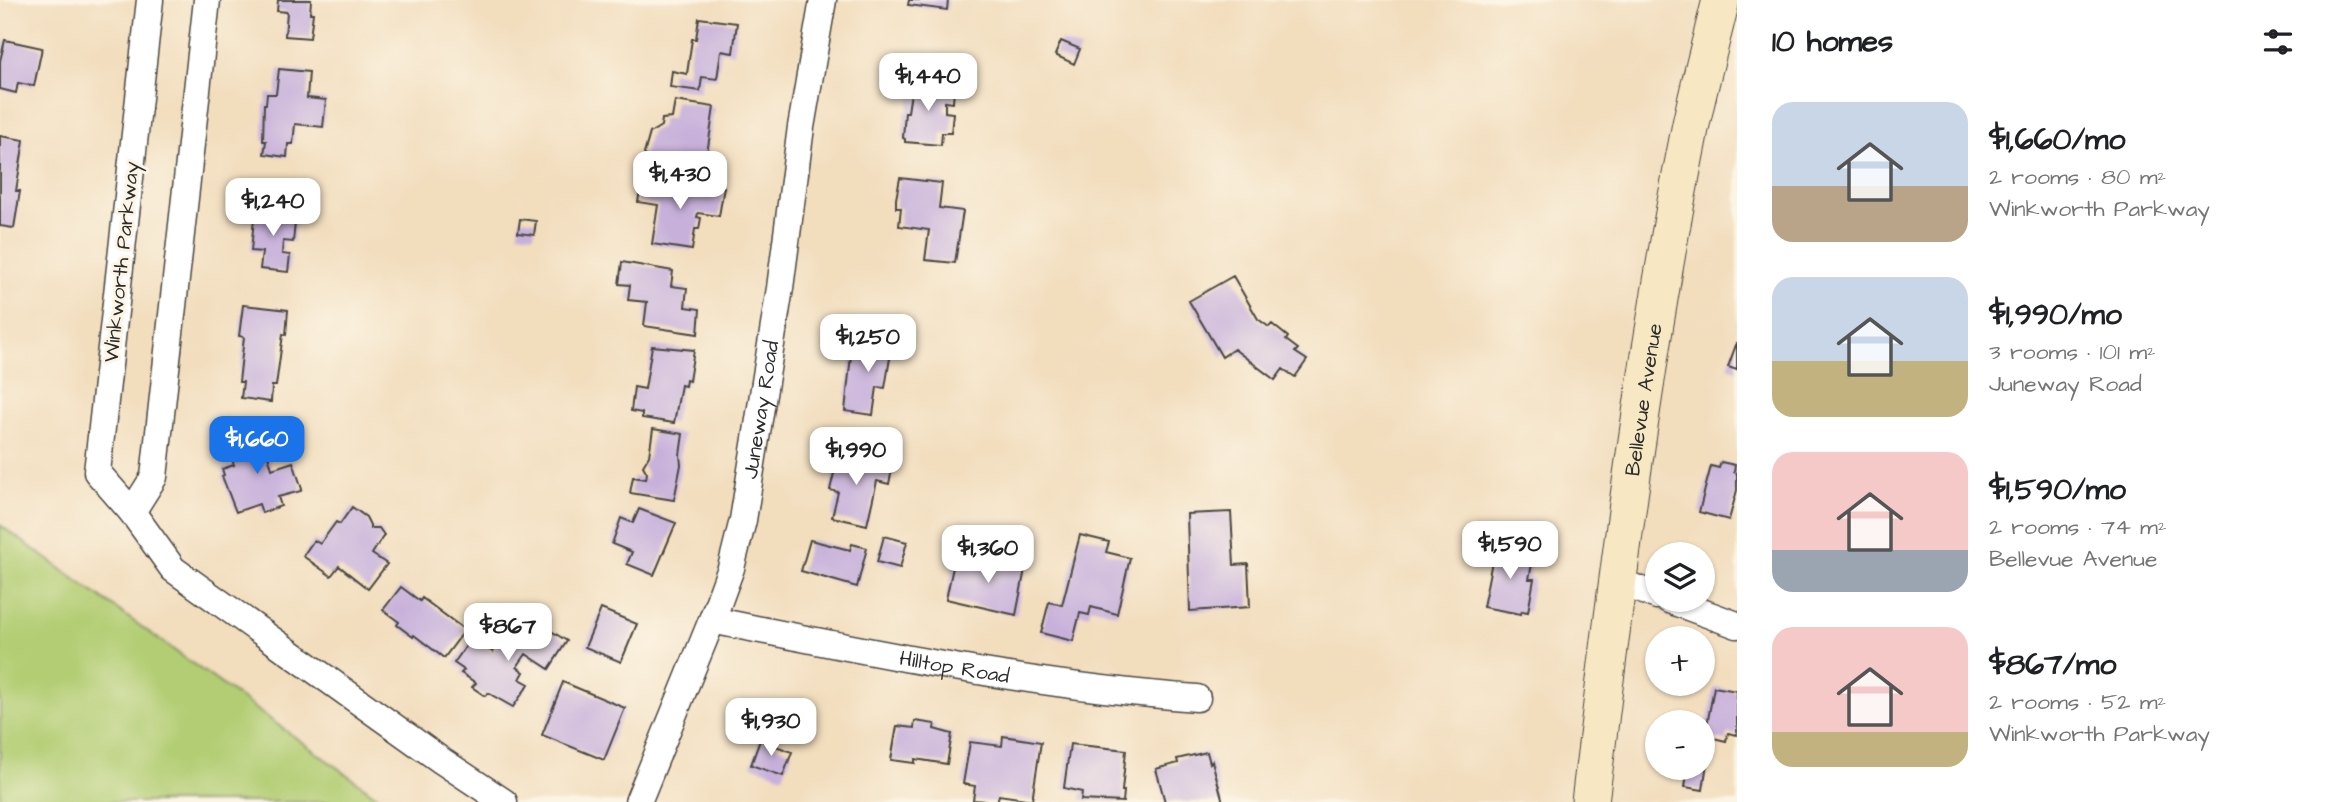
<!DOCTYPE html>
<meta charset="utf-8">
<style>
body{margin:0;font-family:"Architects Daughter",sans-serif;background:#f2f2f2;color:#202124;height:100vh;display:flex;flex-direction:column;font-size:26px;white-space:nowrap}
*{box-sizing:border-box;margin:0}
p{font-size:23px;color:#757577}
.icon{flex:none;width:38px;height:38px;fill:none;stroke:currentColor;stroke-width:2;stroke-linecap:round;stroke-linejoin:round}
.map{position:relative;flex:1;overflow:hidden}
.side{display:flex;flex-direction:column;background:#fff;width:595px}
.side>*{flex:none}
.buttons{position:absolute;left:1645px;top:542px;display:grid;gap:14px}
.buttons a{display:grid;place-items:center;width:70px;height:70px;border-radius:50%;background:#fff;box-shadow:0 2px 5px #0004;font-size:35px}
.price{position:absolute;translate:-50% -60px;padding:0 16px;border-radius:14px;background:#fff;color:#222;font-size:23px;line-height:46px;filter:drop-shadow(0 2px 4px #0008)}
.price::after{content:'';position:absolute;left:50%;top:42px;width:21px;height:16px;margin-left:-10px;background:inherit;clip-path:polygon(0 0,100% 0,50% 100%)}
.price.on{background:#1a73e8;color:#fff}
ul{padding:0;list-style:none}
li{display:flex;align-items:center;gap:21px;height:175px;padding:0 35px}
li span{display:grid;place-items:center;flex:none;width:196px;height:140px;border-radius:21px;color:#555}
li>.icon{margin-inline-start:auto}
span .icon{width:84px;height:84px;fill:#fffc;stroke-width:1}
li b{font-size:30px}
h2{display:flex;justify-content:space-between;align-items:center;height:84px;padding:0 35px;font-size:30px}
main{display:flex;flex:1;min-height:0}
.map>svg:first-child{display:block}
.green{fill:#b2cd73;stroke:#6e7c4f;stroke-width:2}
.building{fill:#c7b1db}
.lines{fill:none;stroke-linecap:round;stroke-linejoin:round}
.street-casing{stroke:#494641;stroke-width:29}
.secondary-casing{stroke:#494641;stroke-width:39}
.street{stroke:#fff;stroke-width:26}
.secondary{stroke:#f7e8c3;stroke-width:37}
.labels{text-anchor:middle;stroke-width:6;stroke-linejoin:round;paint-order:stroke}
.street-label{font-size:21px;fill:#2b2b2b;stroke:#fcf5e5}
</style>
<main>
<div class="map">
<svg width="1737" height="802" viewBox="0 0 1737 802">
<rect width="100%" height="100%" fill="#fcf5e5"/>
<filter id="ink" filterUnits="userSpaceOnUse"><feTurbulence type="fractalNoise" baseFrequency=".0143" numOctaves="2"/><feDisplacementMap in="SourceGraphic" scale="14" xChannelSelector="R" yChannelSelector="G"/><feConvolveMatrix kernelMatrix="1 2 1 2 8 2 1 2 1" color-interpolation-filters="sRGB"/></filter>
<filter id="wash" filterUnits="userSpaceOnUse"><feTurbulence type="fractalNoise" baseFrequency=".00686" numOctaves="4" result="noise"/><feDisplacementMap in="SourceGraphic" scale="28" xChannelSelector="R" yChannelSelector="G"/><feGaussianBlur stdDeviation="1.57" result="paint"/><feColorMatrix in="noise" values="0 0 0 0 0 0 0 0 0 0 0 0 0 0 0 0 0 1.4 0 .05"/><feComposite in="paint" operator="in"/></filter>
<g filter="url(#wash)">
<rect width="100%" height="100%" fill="#f2ddbd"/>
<path class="green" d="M0,525L385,802H0Z"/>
<g id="blocks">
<path class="building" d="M278,0H311L310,13H313L310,38L285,36L287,12L277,11Z
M909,0H948L947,10L908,5Z
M699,18L737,23L733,53L721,51L717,79L702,77L700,91L670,87L672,71L687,74L692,39H696Z
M5,40L42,48L34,86L18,83L16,93L0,89V61Z
M1061,41L1080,49L1074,64L1055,55Z
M279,69L309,72L307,98L326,100L323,127L295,124L293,144H288L287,157L264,154L266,141H263L264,104H266L267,94H276Z
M913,80L944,83L943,87L954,88L953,103L945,102V112L953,113L951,133H942L941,145L905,142V139L903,138L905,112H908Z
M675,101L714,107L704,174L646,165L647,157L644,154L650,133L661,126L662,119L672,118Z
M0,136L24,140L16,191H20L14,228L0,226Z
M900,178L942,183L939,208L963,211L955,263L925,260L929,230L899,226L901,208H896V199Z
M642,180L697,191L698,183L724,187L719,216L698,213L697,217L701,218L699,229H695L692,250L652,244L658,205L638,202Z
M255,208L296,213L293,242L283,241L282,254L290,255L288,272L260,269L262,252L251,251Z
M520,219L536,221L534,235L518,233Z
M622,262L673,271L671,286L687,288L685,307L700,309L698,334L644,326L647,302L628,300L630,285L619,284Z
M1233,276L1258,319L1269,327L1272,324L1288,337L1286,340L1298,349L1295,352L1307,360L1295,377L1283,369L1275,380L1234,349L1222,357L1189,301Z
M243,305L288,310L286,335L283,334L276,386H272L271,402L241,398L243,382H239L244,337L239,336Z
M870,332L891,335L888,352H891L885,388L877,387L873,415L845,411L852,346L868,348Z
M1737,342V370L1728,367Z
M652,346L694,350L689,381L686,380L685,386L681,385L674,423L642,418V413L631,411L634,387L645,389Z
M653,429L683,434L680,455L681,465L674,500L630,493L633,477L646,479L647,473L643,466L649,456Z
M249,431L255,449L265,445L272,469L293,462L302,489L301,491L278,497L281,506L262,513L259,504L236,512L222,476L224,475L222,469L234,465L225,439Z
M839,452L880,462L879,466L892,469L889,484L877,481L867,525L832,517L838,492L830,490Z
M1721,462L1735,465L1734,472L1737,473V490L1729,520L1699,512L1711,466L1719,468Z
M352,507L366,517L370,525V528H379L384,535L372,554L387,564L368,589L339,566L331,576L303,556L314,540L320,544L336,522L340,524Z
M639,509L676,523L654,575L627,564L632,552L612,544L621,518L633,523Z
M1231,512L1234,565L1248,564L1250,607L1190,611L1187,514Z
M1080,535L1109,542L1106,552L1130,558L1117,614L1091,607L1089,615L1080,613L1073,641L1041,633L1049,602L1062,605Z
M884,536L907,542L900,568L877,562Z
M810,540L850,550L852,544L867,548L857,587L801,571Z
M1495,546L1534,554L1529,579H1534L1528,612L1522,611L1521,614L1483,607Z
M1009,555L1027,559L1016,615L946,599L955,558L1006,569Z
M401,587L420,601L422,598L465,630L444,658L414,635L413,637L397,625L399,622L383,610Z
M601,609L637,624L621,662L585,647Z
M540,624L567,641L549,669L526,654L517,667L524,672L520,679L529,684L513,707L488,693L485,696L472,687L476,683L461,673L464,670L454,663L471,639L493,652L509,631L527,645Z
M563,682L625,708L604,760L542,735Z
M1714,687L1737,691V735L1728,733L1726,741L1705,736Z
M915,721L935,724L934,729L952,734L947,764L915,759V763L891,760L897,726L914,728Z
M1003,736L1041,742L1032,800L999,795L997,802L973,800L975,786L963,784L970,742L1002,746Z
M760,740L792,752L783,776L751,765Z
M1070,744L1126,750L1122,791H1124L1123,802L1081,800L1082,792L1064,788Z
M1207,752L1210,763L1212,761L1223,802H1165L1156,769L1178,763L1177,759Z
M1703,763H1707L1703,790L1685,787L1688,768H1703Z"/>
</g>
</g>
<g filter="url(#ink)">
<use href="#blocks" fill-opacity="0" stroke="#494641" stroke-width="2"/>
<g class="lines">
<defs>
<g id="street">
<path d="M150,0L97,472L132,512L173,569L442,761L504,802"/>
<path d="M132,512L154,477L207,0"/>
<path d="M1617,581L1657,596"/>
<path d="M1669,600L1737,625"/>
<path id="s1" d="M712,620C873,653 1033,686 1197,698"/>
<path id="s2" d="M638,802L712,620L731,568L743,520L780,288L801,127L823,0"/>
</g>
<g id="secondary">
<path id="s3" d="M1590,802C1617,579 1645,355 1689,134C1698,89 1710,45 1721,0"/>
</g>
</defs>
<use href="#street" class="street-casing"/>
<use href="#secondary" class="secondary-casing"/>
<use href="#street" class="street"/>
<use href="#secondary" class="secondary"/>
</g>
</g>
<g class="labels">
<g class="street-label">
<text transform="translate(121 262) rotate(-84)" y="7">Winkworth Parkway</text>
<text dy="7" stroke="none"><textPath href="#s3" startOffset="406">Bellevue Avenue</textPath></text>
<text dy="7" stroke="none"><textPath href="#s2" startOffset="413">Juneway Road</textPath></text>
<text dy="7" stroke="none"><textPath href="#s1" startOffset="247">Hilltop Road</textPath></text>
</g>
</g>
</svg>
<div class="buttons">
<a><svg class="icon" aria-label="layers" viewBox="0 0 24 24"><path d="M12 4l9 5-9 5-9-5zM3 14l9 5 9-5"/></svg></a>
<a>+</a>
<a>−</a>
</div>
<b class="price" style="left:928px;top:113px">$1,440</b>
<b class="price" style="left:680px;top:211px">$1,430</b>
<b class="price" style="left:273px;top:238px">$1,240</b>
<b class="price" style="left:868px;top:374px">$1,250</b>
<b class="price on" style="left:257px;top:476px">$1,660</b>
<b class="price" style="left:856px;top:487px">$1,990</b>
<b class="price" style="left:1510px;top:581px">$1,590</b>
<b class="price" style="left:988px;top:585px">$1,360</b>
<b class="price" style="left:508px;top:663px">$867</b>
<b class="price" style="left:771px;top:758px">$1,930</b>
</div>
<section class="side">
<h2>10 homes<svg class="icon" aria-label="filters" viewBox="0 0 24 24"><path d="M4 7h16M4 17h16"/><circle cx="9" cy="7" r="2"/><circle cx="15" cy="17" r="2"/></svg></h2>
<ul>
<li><span style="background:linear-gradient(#c9d6e8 60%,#b9a48a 0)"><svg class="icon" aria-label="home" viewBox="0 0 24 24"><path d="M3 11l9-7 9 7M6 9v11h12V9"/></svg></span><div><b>$1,660/mo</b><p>2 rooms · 80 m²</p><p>Winkworth Parkway</p></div></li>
<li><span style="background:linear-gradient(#c9d6e8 60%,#c2b280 0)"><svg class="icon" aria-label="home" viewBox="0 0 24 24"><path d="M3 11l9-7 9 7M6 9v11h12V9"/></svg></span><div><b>$1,990/mo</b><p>3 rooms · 101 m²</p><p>Juneway Road</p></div></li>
<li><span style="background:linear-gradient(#f6c9c9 70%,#9aa5b1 0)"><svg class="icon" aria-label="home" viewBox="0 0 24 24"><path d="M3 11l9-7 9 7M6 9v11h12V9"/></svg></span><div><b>$1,590/mo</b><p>2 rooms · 74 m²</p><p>Bellevue Avenue</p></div></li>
<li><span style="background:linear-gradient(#f6c9c9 75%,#c2b280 0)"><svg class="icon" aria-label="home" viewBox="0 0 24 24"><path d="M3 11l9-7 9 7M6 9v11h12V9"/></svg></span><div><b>$867/mo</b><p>2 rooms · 52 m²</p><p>Winkworth Parkway</p></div></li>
</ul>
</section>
</main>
